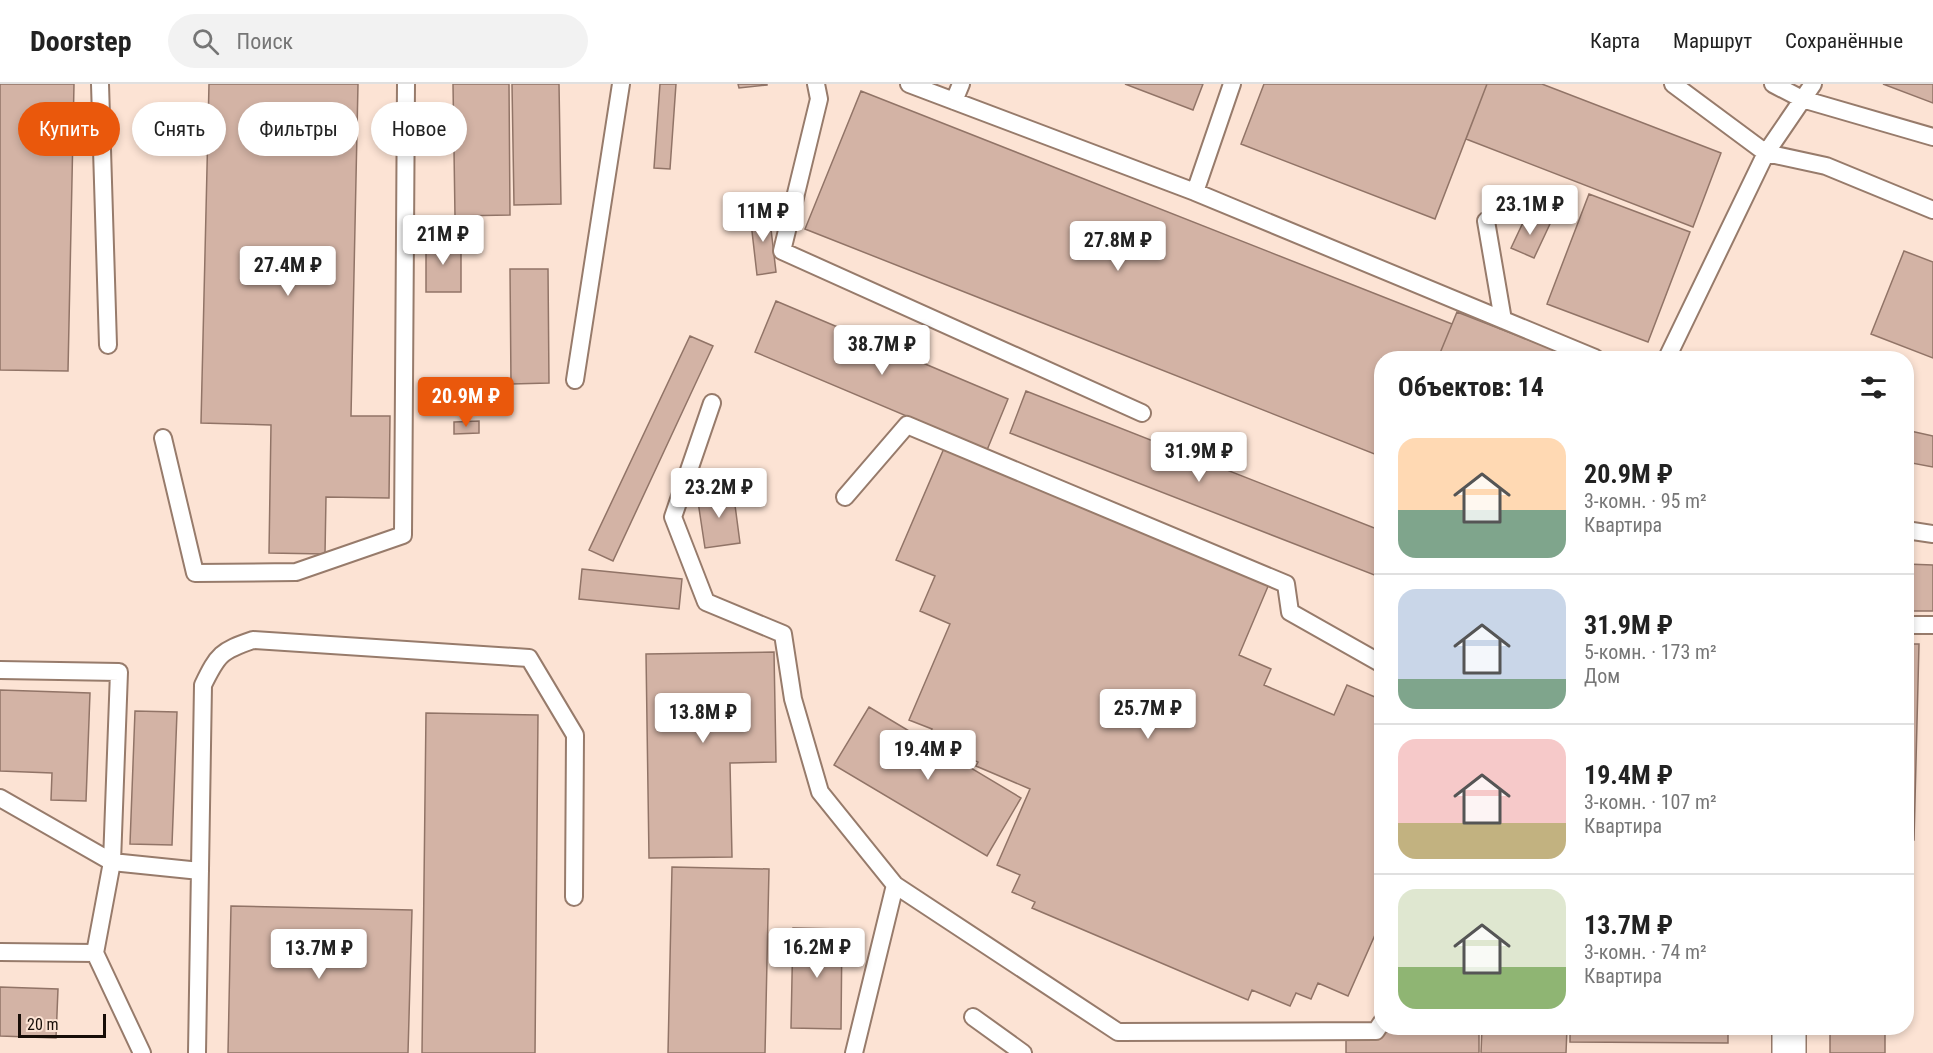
<!DOCTYPE html>
<html lang="ru">
<meta charset="utf-8">
<style>
body{margin:0;font-family:"Roboto Condensed",sans-serif;background:#f2f2f2;color:#222;height:100vh;display:flex;flex-direction:column;font-size:22px;white-space:nowrap}
*{box-sizing:border-box;margin:0}
p{font-size:20px;color:#767676}
.icon{flex:none;width:33px;height:33px;fill:none;stroke:currentColor;stroke-width:2;stroke-linecap:round;stroke-linejoin:round}
.map{position:relative;flex:1;overflow:hidden}
.panel{position:absolute;left:1374px;top:267px;width:540px;height:684px;display:flex;flex-direction:column;background:#fff;border-radius:24px;box-shadow:0 3px 9px #0003}
.panel>*{flex:none}
.guide{position:absolute;left:18px;top:18px;width:570px;height:54px;display:flex;gap:12px}
.scale{position:absolute;left:18px;bottom:15px;width:88px;box-sizing:border-box;padding-left:6px;border:3px solid #170d07;border-top:0;font-size:16px;line-height:21px;white-space:nowrap;color:#170d07;-webkit-text-stroke:4px #fce3d4;paint-order:stroke}
.price{position:absolute;translate:-50% -51px;padding:0 14px;border-radius:6px;background:#fff;color:#222;font-size:20px;line-height:39px;filter:drop-shadow(0 2px 3px #0008)}
.price::after{content:'';position:absolute;left:50%;top:36px;width:18px;height:14px;margin-left:-9px;background:inherit;clip-path:polygon(0 0,100% 0,50% 100%)}
.price.selected{background:#ea580c;color:#fff}
ul{padding:0;list-style:none}
li{display:flex;align-items:center;gap:18px;height:150px;padding:0 24px}
li+li{border-top:2px solid #e0e0e0}
li span{display:grid;place-items:center;flex:none;width:168px;height:120px;border-radius:18px;color:#555}
li>.icon{margin-inline-start:auto}
span .icon{width:72px;height:72px;fill:#fffc;stroke-width:1}
li b{font-size:26px}
h2{display:flex;justify-content:space-between;align-items:center;height:72px;padding:0 24px;font-size:26px}
.chip{padding:0 21px;border-radius:27px;background:#fff;box-shadow:0 3px 9px #0003;font-size:21px;line-height:54px}
.chip.selected{background:#ea580c;color:#fff}
header{display:flex;align-items:center;gap:36px;box-sizing:border-box;height:84px;padding:0 30px;background:#fff;border-bottom:2px solid #e0e0e0}
header strong{font-size:28px}
nav{display:flex;gap:33px;margin-inline-start:auto;font-size:21px}
.search{width:420px;height:54px;background:#f2f2f2;display:flex;align-items:center;gap:15px;box-sizing:border-box;padding:0 21px;border-radius:33px;color:#767676;font-size:22px}
.map>svg:first-child{display:block}
.building{fill:#d3b3a5;stroke:#917467;stroke-width:1.5}
.lines{fill:none;stroke-linecap:round;stroke-linejoin:round}
.lane-casing{stroke:#977b6b;stroke-width:20}
.street-casing{stroke:#977b6b;stroke-width:36}
.lane{stroke:#fff;stroke-width:16}
.street{stroke:#fff;stroke-width:33}
</style>
<header>
<strong>Doorstep</strong>
<div class="search"><svg class="icon" aria-label="search" viewBox="0 0 24 24"><circle cx="10" cy="10" r="6"/><path d="M15 15l6 6"/></svg>Поиск</div>
<nav><a>Карта</a><a>Маршрут</a><a>Сохранённые</a></nav>
</header>
<div class="map">
<svg width="1933" height="969" viewBox="0 0 1933 969">
<rect width="100%" height="100%" fill="#fce3d4"/>
<path class="building" d="M0,0H74L68,287L0,286Z
M209,0H358L351,332H390L389,414L326,413L325,470L269,469L271,341L201,339Z
M453,0H509L510,131L455,132Z
M512,0H559L561,120L514,121Z
M660,0H676L670,85L654,84Z
M738,0H767V1L739,4Z
M1125,0H1203L1193,26Z
M1264,0H1487L1435,135L1241,60Z
M1487,0H1542L1721,69L1693,143L1466,55Z
M1883,0H1933V19Z
M861,7L1452,240L1438,274H1382V373L805,145Z
M1589,110L1690,148L1648,258L1547,220Z
M769,128L776,188L757,191L750,130Z
M1527,130L1550,140L1534,174L1511,164Z
M426,157H461V208H426Z
M1904,167L1933,178V274L1871,250Z
M510,185H548L549,299L511,300Z
M776,217L1008,315L987,366L755,268Z
M1457,228L1575,274H1438Z
M690,252L713,262L613,477L589,466Z
M1026,307L1382,447V494L1010,349Z
M479,337V349L454,350V338Z
M1906,346L1933,352V383L1906,378Z
M945,362L1269,500L1239,571L1271,585L1264,601L1334,631L1347,601L1382,616V835L1348,912L1318,899L1311,915L1296,909L1290,922L1252,906L1248,916L1032,824L1035,818L1012,808L1020,791L997,781L1030,705L976,682L978,678L927,656L932,645L909,636L950,540L920,527L935,492L896,476Z
M733,406L740,459L705,464L697,411Z
M1906,480L1933,481V527H1906Z
M582,485L682,495L679,525L579,515Z
M1906,560H1919L1914,756H1906Z
M774,568L776,678L730,679L732,773L649,774L646,570Z
M0,606L90,609L86,717L51,716L52,689L0,687Z
M869,623L1021,714L987,772L834,681Z
M135,627L177,628L172,761L130,760Z
M426,629L538,631L535,969H422Z
M672,783L769,785L765,969H668Z
M231,822L412,826L408,969H228Z
M793,844L842,845L841,945L791,944Z
M0,903L58,905L56,954L0,952Z
M1482,944H1567L1566,969H1481Z
M1570,944H1728V959L1570,958Z
M1830,944H1885V969H1830Z
M1346,948L1479,949V969H1346Z"/>
<g class="lines">
<defs>
<path id="lane" d="M100,0L108,261
M816,0L819,15L782,167L1142,329
M909,0L1195,108L1595,274
M1673,0L1766,69L1826,82L1933,126
M1773,0L1802,15L1933,53
M954,17L961,0
M1195,108L1232,0
M1486,137L1503,236
M1667,274L1766,69L1813,0
M575,296L621,0
M712,319L673,433L706,518L783,550L793,615L820,708L895,801L1118,948L1376,947L1382,938
M163,354L195,489L296,488L403,451L406,0
M845,413L907,341L1286,500L1290,528L1382,580
M1906,446L1933,450
M1906,541H1933
M0,586L119,588L112,778L95,869L142,969
M0,714L112,778L200,787
M0,868L95,869
M973,933L1023,969
M197,969L203,601C218,570 221,567 253,556L529,574L575,651L574,813
M854,969L895,801"/>
<path id="street" d="M1789,969V944"/>
</defs>
<use href="#lane" class="lane-casing"/>
<use href="#street" class="street-casing"/>
<use href="#lane" class="lane"/>
<use href="#street" class="street"/>
</g>
</svg>
<div class="scale">20 m</div>
<b class="price" style="left:1530px;top:152px">23.1M ₽</b>
<b class="price" style="left:763px;top:159px">11M ₽</b>
<b class="price" style="left:443px;top:182px">21M ₽</b>
<b class="price" style="left:1118px;top:188px">27.8M ₽</b>
<b class="price" style="left:288px;top:213px">27.4M ₽</b>
<b class="price" style="left:882px;top:292px">38.7M ₽</b>
<b class="price selected" style="left:466px;top:344px">20.9M ₽</b>
<b class="price" style="left:1199px;top:399px">31.9M ₽</b>
<b class="price" style="left:719px;top:435px">23.2M ₽</b>
<b class="price" style="left:1148px;top:656px">25.7M ₽</b>
<b class="price" style="left:703px;top:660px">13.8M ₽</b>
<b class="price" style="left:928px;top:697px">19.4M ₽</b>
<b class="price" style="left:817px;top:895px">16.2M ₽</b>
<b class="price" style="left:319px;top:896px">13.7M ₽</b>
<div class="guide">
<a class="chip selected">Купить</a>
<a class="chip">Снять</a>
<a class="chip">Фильтры</a>
<a class="chip">Новое</a>
</div>
<section class="panel">
<h2>Объектов: 14<svg class="icon" aria-label="filters" viewBox="0 0 24 24"><path d="M4 7h16M4 17h16"/><circle cx="9" cy="7" r="2"/><circle cx="15" cy="17" r="2"/></svg></h2>
<ul>
<li><span style="background:linear-gradient(#ffd9b3 60%,#7fa58c 0)"><svg class="icon" aria-label="home" viewBox="0 0 24 24"><path d="M3 11l9-7 9 7M6 9v11h12V9"/></svg></span><div><b>20.9M ₽</b><p>3-комн. · 95 m²</p><p>Квартира</p></div></li>
<li><span style="background:linear-gradient(#c9d6e8 75%,#7fa58c 0)"><svg class="icon" aria-label="home" viewBox="0 0 24 24"><path d="M3 11l9-7 9 7M6 9v11h12V9"/></svg></span><div><b>31.9M ₽</b><p>5-комн. · 173 m²</p><p>Дом</p></div></li>
<li><span style="background:linear-gradient(#f6c9c9 70%,#c2b280 0)"><svg class="icon" aria-label="home" viewBox="0 0 24 24"><path d="M3 11l9-7 9 7M6 9v11h12V9"/></svg></span><div><b>19.4M ₽</b><p>3-комн. · 107 m²</p><p>Квартира</p></div></li>
<li><span style="background:linear-gradient(#dfe7d0 65%,#8fb573 0)"><svg class="icon" aria-label="home" viewBox="0 0 24 24"><path d="M3 11l9-7 9 7M6 9v11h12V9"/></svg></span><div><b>13.7M ₽</b><p>3-комн. · 74 m²</p><p>Квартира</p></div></li>
</ul>
</section>
</div>
